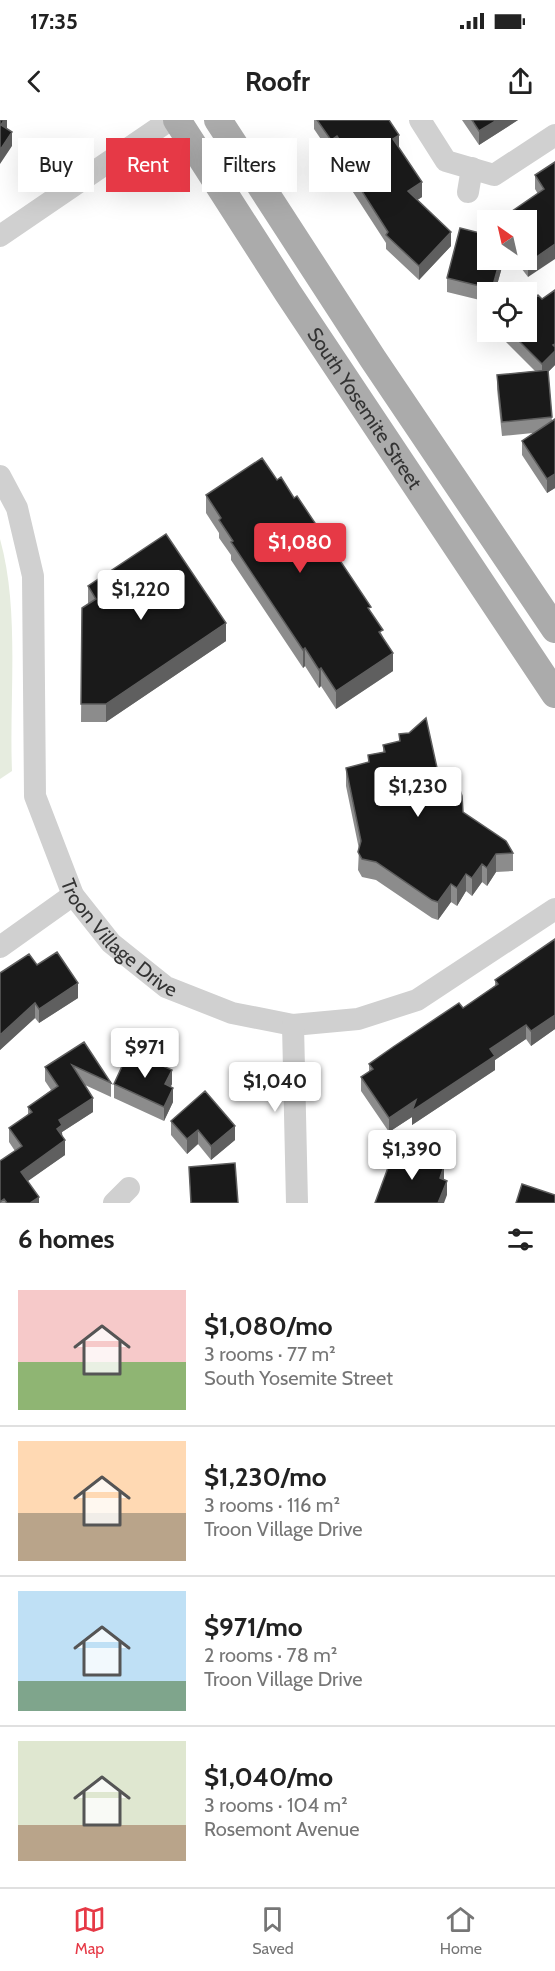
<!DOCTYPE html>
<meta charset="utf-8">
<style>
body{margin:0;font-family:Cabin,sans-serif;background:#f2f2f2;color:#222;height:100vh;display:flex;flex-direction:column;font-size:22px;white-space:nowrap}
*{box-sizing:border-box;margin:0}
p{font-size:20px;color:#767676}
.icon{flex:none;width:33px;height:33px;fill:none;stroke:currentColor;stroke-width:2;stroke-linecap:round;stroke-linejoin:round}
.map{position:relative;height:1083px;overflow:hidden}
.drawer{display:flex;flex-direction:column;background:#fff;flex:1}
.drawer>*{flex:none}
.guide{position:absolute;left:18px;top:18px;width:519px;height:54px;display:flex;gap:12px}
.needle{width:39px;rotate:326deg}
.fabs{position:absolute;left:477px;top:90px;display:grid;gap:12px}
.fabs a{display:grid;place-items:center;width:60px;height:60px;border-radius:0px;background:#fff;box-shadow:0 6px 24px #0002;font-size:30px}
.price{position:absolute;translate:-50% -51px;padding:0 14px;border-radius:6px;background:#fff;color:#222;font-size:20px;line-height:39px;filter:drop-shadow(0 2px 3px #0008)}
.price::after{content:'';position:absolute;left:50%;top:36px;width:18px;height:14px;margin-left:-9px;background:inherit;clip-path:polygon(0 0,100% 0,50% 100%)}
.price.active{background:#e63946;color:#fff}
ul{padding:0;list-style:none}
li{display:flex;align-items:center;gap:18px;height:150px;padding:0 18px}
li+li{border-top:2px solid #e0e0e0}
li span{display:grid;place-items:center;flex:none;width:168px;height:120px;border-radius:0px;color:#555}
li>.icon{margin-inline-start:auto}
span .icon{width:72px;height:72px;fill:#fffc;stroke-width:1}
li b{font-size:26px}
h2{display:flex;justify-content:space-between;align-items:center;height:72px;padding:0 18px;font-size:26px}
.pill{padding:0 21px;border-radius:0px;background:#fff;box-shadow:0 6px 24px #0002;font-size:21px;line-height:54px}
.pill.active{background:#e63946;color:#fff}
.status{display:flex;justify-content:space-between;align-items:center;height:42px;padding:0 30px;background:#fff;direction:ltr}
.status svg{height:16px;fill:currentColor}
header{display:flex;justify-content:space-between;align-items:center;height:78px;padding:0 18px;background:#fff;font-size:27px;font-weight:800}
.menu{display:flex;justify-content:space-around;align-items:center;height:84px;border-top:2px solid #e0e0e0;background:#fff;font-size:16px;color:#767676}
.menu a{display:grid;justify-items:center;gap:3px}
.menu .active{color:#e63946}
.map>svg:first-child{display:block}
.green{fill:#e6ecdf}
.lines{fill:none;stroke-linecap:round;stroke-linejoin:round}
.minor{stroke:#d0d0d0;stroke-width:22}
.major{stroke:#ababab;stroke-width:28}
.wall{fill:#8c8c8c}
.shaded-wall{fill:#5f5f5f}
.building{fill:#1a1a1a;stroke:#5f5f5f;stroke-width:1.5}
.labels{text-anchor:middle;stroke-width:6;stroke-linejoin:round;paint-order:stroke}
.street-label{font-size:20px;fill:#333;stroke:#fff}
</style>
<div class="status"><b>17:35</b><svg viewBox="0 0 49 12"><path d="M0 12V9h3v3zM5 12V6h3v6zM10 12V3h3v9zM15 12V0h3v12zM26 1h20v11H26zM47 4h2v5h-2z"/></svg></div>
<header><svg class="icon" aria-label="back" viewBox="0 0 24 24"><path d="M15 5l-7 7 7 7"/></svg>Roofr<svg class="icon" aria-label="share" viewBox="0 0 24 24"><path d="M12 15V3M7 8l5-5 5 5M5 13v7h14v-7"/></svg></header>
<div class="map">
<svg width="555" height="1083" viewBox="0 0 555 1083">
<rect width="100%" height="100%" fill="#fff"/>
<path class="green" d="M0,419C20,490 9,577 12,651L0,659Z"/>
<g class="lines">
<g class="minor">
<path d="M420,0L446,41L494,55L555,15"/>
<path d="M468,72L472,48"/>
<path d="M0,116L170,0"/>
<path id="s1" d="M0,356L17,388L33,456L35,676L73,775L111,823L166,867L232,893L293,905L358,899L417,880L555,789"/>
<path d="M0,827L73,775"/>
<path d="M293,905L297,1083"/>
<path d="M114,1083L129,1068"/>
</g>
<g class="major">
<path id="s2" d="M177,0L288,173L555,574"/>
<path d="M218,0L373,239L555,509"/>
</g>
</g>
<path class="wall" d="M314,0H389L399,28L422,77L417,80L451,126L419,160L386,129V123L351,69V54L353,53L337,30L331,34L314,9Z
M462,0H518L479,25Z
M555,42L528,157L515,140H526V100H508V94L538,74L535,69V55Z
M488,140H504L495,172H488V182L447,172V158Z
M555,170V245L548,252L552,301L555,299V368L547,373L522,335V321L533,313L502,316L497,269V255L535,251L506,222V212H526L542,179Z
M277,360L371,492L383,517L393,551L336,589L321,566L319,568L305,546L303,548L231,440V435L219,418V413L206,393V375Z
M88,466L226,521L106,602H81L82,488L88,484Z
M399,614L439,657L463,692L513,733V751L496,752L487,766L482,762L472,776L466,771L457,786L451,782L438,800L432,798L376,760L362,757L358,750L359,729L346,666V648L368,643V635L383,632V625L399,622Z
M555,819V909L531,926L526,919L495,940V950L412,1005V997L389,1012L361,971V957L369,952V944L463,888L495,866V860Z
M37,845L78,878L39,903L35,898L0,930V853Z
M84,922L111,963V977L85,965L93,992L62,1012L65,1035L27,1061L39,1083H0L15,1031L9,1022V1008L28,995V987L51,970L45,961V947Z
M114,964H172L171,966L173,982L164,1001L114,978Z
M171,1001L235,1020L211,1040L198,1024L187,1034L171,1015Z"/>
<path class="shaded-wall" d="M4,0H7V9L1,5Z
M497,0H518L479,25V11Z
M12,12V26L0,44V30Z
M399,15V29L393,19Z
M337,16V30L331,34V20Z
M422,62V77L408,86V71Z
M451,112V126L419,160V146Z
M555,124V139L528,157V143Z
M500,140H504L495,172H492Z
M555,224V245L542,258V244Z
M555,354V368L547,373V359Z
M226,503V521L106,602V584Z
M305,528V546L303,548V530Z
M393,533V551L336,589V571Z
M321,548V566L319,568V550Z
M496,734V752L487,766V748Z
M482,744V762L472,776V758Z
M466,754V771L457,786V768Z
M451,764V782L438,800V782Z
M78,863V878L39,903V889Z
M35,883V898L0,930V915Z
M555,895V909L531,926V911Z
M526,905V919L495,940V950L412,1005V997L389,1012V998Z
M172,950V964L165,978V964Z
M173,968V982L164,1001V987Z
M93,978V992L62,1012V1019L57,1009L59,1000Z
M235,1006V1020L211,1040V1026Z
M198,1010V1024L187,1034V1019Z
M65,1020V1035L21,1066V1052Z
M444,1046V1060L440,1058Z
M447,1061V1075L444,1083H438Z
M39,1077V1083H30Z"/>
<path class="building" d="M0,0H4L1,5L12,12L0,30Z
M317,0H389L399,15L393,19L422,62L408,71L451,112L419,146L386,115L388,112L351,54L360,49L337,16L331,20Z
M472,0H497L479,11Z
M555,42V124L528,143L525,140H526V100H513L508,94L544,69L535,55Z
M460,108L488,115V140H500L492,169L447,158Z
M555,170V224L553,225L555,227V231L542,244L510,212H526V187L538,175L542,179Z
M548,250L552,297L502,302L497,255Z
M555,299V354L547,359L522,321Z
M262,338L277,360L281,357L294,378L297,376L371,487L368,488L383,510L379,512L393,533L336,571L321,548L319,550L305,528L303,530L231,422L233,421L219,400L221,398L206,375Z
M166,414L226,503L106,584H81L82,488L96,479L88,466Z
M426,598L439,657L455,664L460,670L462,676L463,692L506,721L513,733L496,734L487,748L482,744L472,758L466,754L457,768L451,764L438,782L432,780L376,742L362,739L358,732L361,721L346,648L369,642L368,635L385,632L383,625L400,621L399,614L409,613Z
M555,819V895L531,911L526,905L490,929L495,936L412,991L416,980L389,998L361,957L373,949L369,944L393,927L459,883L463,888L498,864L495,860Z
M57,832L78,863L39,889L35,883L0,915V853L29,834L37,845Z
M84,922L111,963L72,945L93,978L59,1000L62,1005L57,1009L65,1020L21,1052L39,1077L30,1083H7L4,1079L0,1082V1041L22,1026L9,1008L32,992L28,987L58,966L45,947Z
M129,931L172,950L165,964L173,968L164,987L114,964Z
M205,971L235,1006L211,1026L198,1010L187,1019L171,1001Z
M398,1030L444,1046L440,1058L447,1061L438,1083H375L389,1045L392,1046Z
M235,1043L238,1083H191L189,1047Z
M522,1064L555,1075V1083H516Z"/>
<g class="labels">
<g class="street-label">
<text dy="7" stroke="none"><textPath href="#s2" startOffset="344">South Yosemite Street</textPath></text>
<text dy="7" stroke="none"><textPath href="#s1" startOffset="495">Troon Village Drive</textPath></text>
</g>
</g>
</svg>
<div class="fabs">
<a><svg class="needle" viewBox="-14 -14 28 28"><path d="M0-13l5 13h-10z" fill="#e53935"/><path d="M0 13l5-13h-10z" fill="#767676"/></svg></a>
<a><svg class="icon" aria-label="locate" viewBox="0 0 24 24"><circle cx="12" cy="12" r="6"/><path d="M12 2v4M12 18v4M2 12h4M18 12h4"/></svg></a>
</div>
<b class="price active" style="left:300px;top:454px">$1,080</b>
<b class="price" style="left:141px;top:501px">$1,220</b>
<b class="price" style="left:418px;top:698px">$1,230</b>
<b class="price" style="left:145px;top:959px">$971</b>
<b class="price" style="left:275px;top:993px">$1,040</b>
<b class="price" style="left:412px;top:1061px">$1,390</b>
<div class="guide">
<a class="pill">Buy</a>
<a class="pill active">Rent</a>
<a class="pill">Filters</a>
<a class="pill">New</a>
</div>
</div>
<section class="drawer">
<h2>6 homes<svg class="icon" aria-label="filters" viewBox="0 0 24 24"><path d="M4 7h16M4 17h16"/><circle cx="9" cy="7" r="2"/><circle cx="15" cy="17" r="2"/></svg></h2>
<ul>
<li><span style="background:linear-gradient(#f6c9c9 60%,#8fb573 0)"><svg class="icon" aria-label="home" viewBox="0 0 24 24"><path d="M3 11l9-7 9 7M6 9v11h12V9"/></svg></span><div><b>$1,080/mo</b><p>3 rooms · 77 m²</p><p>South Yosemite Street</p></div></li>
<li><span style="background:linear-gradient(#ffd9b3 60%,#b9a48a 0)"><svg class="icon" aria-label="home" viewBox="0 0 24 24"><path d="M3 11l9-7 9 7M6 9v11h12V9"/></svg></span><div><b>$1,230/mo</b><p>3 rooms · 116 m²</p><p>Troon Village Drive</p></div></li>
<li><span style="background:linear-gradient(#bfe0f5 75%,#7fa58c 0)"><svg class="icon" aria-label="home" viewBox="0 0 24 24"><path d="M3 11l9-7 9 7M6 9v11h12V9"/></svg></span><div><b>$971/mo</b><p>2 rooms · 78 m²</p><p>Troon Village Drive</p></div></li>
<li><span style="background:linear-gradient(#dfe7d0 70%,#b9a48a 0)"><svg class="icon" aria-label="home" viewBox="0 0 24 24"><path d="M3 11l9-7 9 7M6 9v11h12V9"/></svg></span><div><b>$1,040/mo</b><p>3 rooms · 104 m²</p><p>Rosemont Avenue</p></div></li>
</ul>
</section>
<nav class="menu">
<a class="active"><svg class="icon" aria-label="map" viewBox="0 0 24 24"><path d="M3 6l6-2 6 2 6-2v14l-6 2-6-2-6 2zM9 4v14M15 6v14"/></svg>Map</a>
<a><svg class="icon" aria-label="saved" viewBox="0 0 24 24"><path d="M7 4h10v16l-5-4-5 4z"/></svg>Saved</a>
<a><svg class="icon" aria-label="home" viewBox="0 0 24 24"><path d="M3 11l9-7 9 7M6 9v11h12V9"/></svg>Home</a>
</nav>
